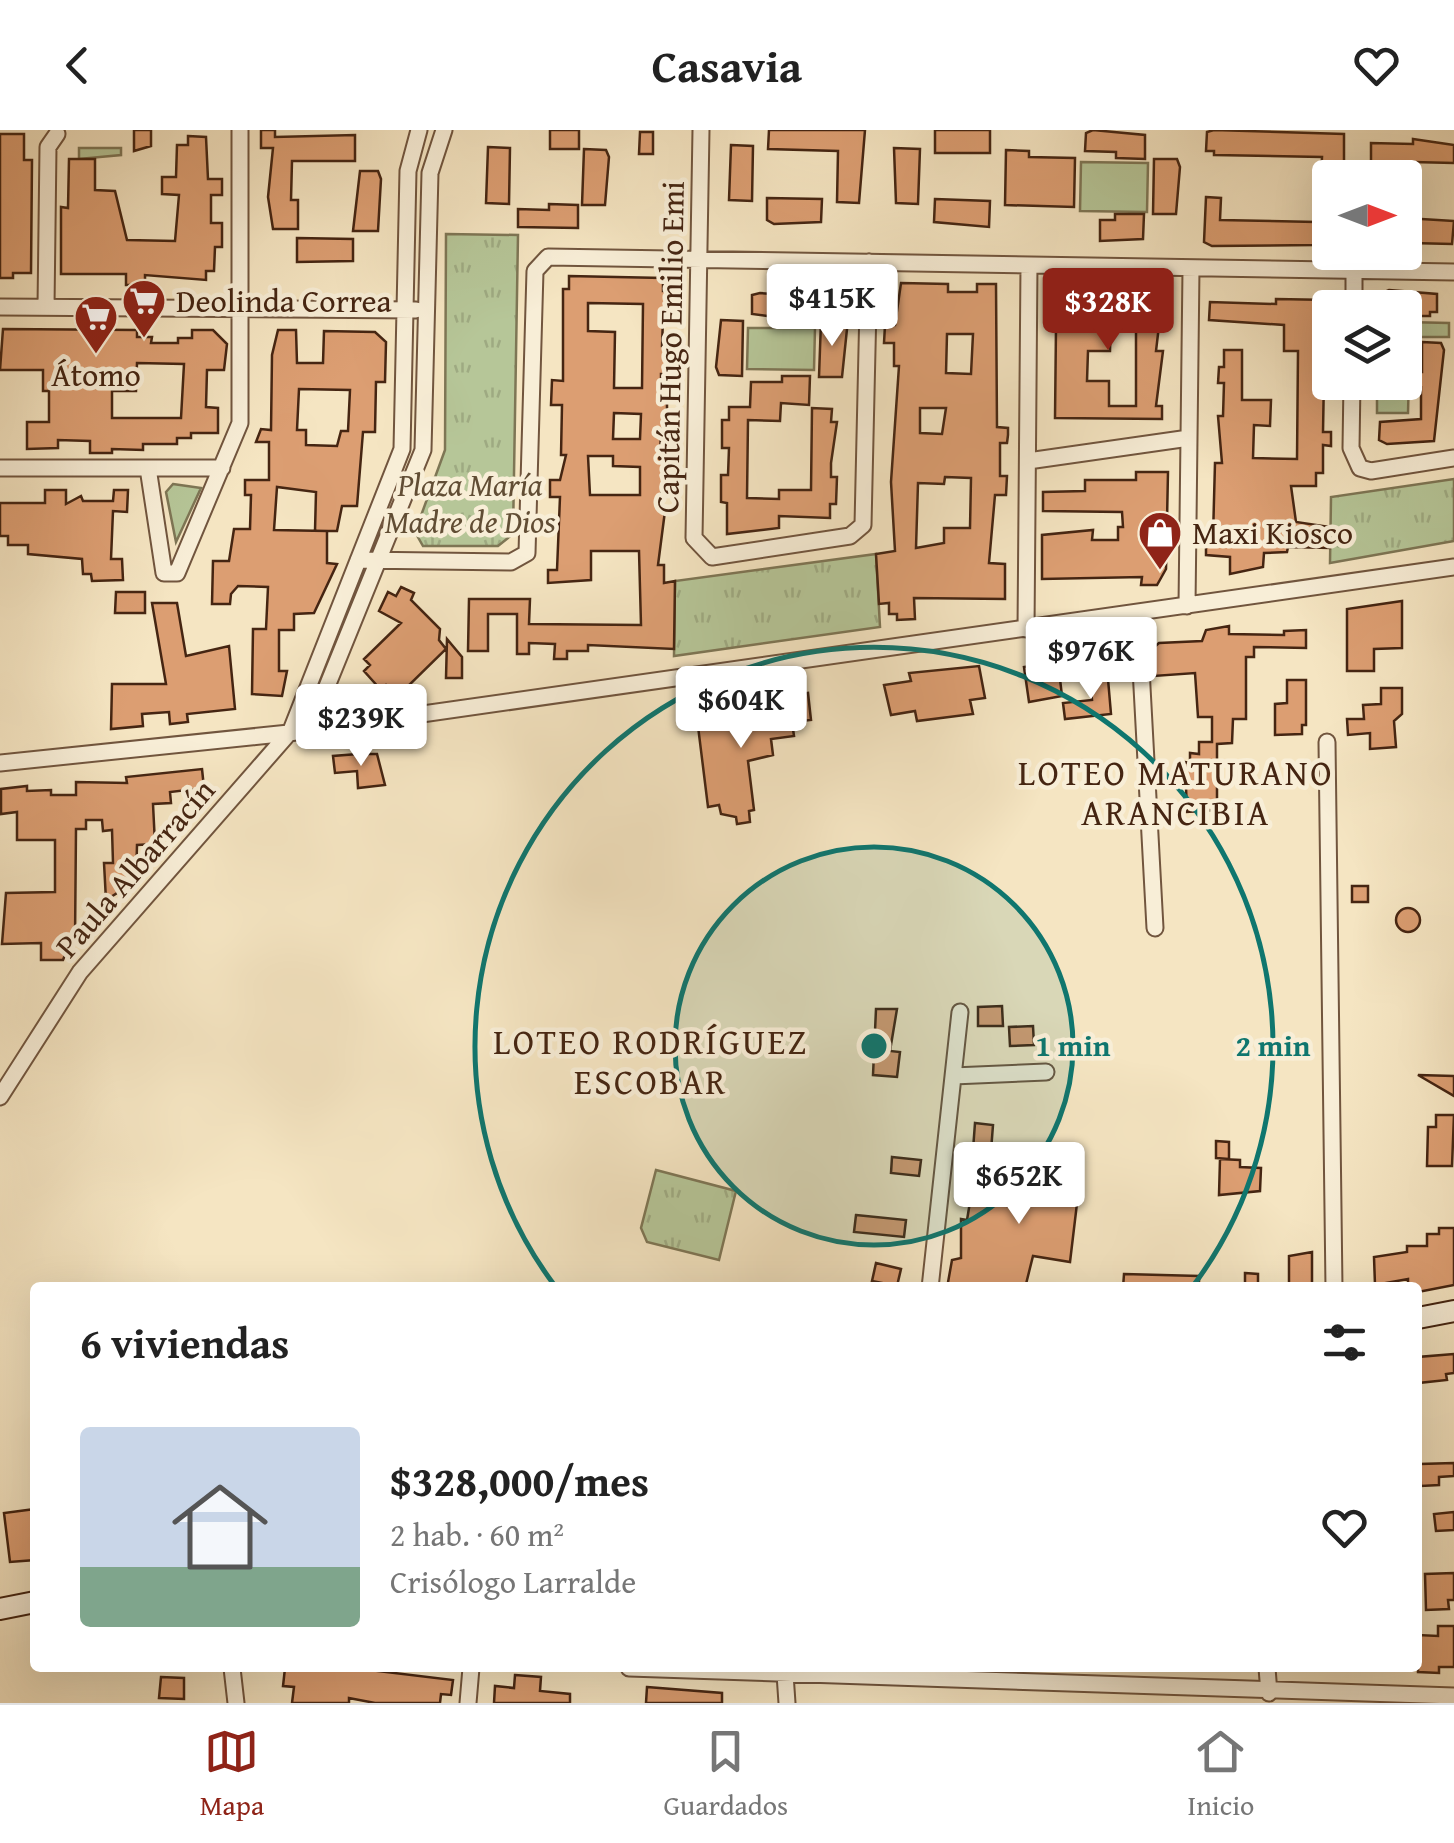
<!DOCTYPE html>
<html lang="es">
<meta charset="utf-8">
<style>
body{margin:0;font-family:"Gentium Book Plus",serif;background:#f6f6f6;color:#222;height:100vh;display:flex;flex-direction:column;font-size:38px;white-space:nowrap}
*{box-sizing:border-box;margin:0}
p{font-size:32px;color:#767676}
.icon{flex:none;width:55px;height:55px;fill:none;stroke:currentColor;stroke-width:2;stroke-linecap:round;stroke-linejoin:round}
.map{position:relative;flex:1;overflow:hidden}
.side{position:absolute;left:30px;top:1152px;width:1392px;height:390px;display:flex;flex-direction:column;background:#fff;border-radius:10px;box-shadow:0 10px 40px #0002}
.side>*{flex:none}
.needle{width:65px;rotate:90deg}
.controls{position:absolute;left:1312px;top:30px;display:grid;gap:20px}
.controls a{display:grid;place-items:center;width:110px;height:110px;border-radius:10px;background:#fff;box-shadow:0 10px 40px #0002;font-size:50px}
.price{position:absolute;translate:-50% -85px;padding:0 22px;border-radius:10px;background:#fff;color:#222;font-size:32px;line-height:65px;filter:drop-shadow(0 2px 5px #0008)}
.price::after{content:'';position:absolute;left:50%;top:60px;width:30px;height:22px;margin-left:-15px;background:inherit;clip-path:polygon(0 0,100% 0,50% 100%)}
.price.selected{background:#8f2418;color:#fff}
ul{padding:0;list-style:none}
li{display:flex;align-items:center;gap:30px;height:250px;padding:0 50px}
li span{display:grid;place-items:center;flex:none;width:280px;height:200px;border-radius:10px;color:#555}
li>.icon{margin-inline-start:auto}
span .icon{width:120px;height:120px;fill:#fffc;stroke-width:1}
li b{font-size:42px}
h2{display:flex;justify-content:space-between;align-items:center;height:120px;padding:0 50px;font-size:42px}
header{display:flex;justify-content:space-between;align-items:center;height:130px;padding:0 50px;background:#fff;font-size:45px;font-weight:600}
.dock{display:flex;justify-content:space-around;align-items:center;height:140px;border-top:2px solid #e0e0e0;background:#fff;font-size:28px;color:#767676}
.dock a{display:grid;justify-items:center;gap:5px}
.dock .selected{color:#8f2418}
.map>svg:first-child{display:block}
.green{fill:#b6c698;stroke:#7e7655;stroke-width:2.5}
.park{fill:url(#park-tufts);stroke:#7e7655;stroke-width:2.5}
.building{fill:#dc9e72;stroke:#452512;stroke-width:2.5;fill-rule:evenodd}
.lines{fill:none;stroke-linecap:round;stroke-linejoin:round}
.minor-casing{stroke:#71553e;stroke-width:19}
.secondary-casing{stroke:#452512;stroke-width:24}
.minor{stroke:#f8eed7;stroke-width:15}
.secondary{stroke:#f8eed7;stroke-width:20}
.ring{fill:none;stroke:#0f766e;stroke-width:5}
.labels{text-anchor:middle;stroke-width:9;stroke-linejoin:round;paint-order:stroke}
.poi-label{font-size:32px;fill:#452512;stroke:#f8eed7;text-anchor:start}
.street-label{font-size:32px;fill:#452512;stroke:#f8eed7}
.park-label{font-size:32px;font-style:italic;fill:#614d34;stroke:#f8eed7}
.neighbourhood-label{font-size:35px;letter-spacing:2.5px;fill:#452512;stroke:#f8eed7}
.centre{fill:#0f766e;stroke:#f8eed7;stroke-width:5}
.ring-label{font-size:30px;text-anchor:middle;font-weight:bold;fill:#0f766e;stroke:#f8eed7;stroke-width:9;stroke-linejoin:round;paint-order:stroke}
</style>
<header><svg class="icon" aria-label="back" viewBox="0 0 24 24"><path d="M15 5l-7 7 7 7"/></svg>Casavia<svg class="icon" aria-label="heart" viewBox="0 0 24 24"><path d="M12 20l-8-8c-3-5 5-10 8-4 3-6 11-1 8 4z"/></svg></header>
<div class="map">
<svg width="1454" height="1573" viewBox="0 0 1454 1573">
<defs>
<pattern id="park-tufts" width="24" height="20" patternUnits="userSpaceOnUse" patternTransform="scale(2.5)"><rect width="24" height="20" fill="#b6c698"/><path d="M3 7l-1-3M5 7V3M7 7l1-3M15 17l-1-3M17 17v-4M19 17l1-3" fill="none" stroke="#9eaa82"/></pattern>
</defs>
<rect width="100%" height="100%" fill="#f5e5c2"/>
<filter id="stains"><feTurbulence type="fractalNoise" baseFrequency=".002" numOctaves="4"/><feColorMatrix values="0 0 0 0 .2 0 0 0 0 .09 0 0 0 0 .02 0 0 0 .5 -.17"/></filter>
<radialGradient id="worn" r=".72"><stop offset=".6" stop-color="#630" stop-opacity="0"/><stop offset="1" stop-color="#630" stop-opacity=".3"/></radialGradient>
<path class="green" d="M79,18H121V25L79,29Z
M1081,32L1148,33L1147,82L1080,81Z
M1405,192L1449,193V207H1410L1408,283H1377V253L1405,252Z
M748,198H815L814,240L747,239Z
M173,354L201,358L176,412L166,362Z"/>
<path class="park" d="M446,104L518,105L513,404L498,416H423L415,402L445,320Z
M1454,349V411L1330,433L1331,367Z
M876,424L880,497L674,526L675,451Z
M656,1040L736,1061L719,1130L647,1112L641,1098Z"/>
<path class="building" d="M134,0H151V16L134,21Z
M261,0H275V7L355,5V31H292L291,70H298V99H273L268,67L273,18H261Z
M550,0H579V19H550Z
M769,0H865L859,73L837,72L838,21L768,19Z
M935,0H990V23H935Z
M1093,0L1145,5V29L1116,28V22L1085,21L1086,3Z
M1214,0L1344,4V48H1321L1322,27L1214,25V21H1206L1207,2Z
M640,2H653V24H639Z
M0,4H24V30H32L31,143H13V148H0Z
M188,6L206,7L208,49H222V65H211V93H222V117H215L214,141H206V150L145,145V155H126V144H61V77L68,78L69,29H95V60L115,61L127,110L175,111L179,65L162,64V47H176L177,15H188Z
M1413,9L1454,15V33L1371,31V13L1413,14Z
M731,15L753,16L752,71L729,70Z
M488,17L510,18L509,74L486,73Z
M894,18L920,19L918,74L896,73Z
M584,19L606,20L609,27L605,75H582Z
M1006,20L1029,21V27L1075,28L1074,77L1005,75Z
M1154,29H1177L1180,37L1176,84H1153Z
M360,41H378L381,49L378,101H353Z
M1206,67L1221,68L1220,90L1316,92L1315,115L1212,116L1204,112Z
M767,68L822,69L821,92L774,94L767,90Z
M935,69L990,71L989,97L934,92Z
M549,74L578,75V98L518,97V79L549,80Z
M1115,84H1144L1143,109L1100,111V90H1115Z
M1405,88L1454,91L1452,114L1411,113V109L1405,108Z
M297,108L353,109V131L297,132Z
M569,146L663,148V161H669V189H663L662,216H668V244H661V271H667V299H661L660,326H666L659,380L665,381L658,435H664V453L675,451L674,519L588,515V521H567V529H554L555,514L529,513V524H517V484H488V521H468L469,469H530L529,494L641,495L639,421H591V450L548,453V440H557L560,367H550V350H560L566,325H561L562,275H551L552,250L563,251V159H569ZM588,173L643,174L642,258H614L615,202L588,201ZM614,283L641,284L640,309H613ZM588,326H613V336L640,337V365H590Z
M901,153L948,154V162H977V154H996L997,297L1008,298V305L1007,313H1000V346H1007L1006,365H995L989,433L1005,434V469L914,468L915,489L897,490V484H889V473L879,474L876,424L895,421L891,352L899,236H894V213H884L885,195H895ZM947,204H973L971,244L946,243ZM920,278H946L942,304L920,303ZM945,347L971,348L970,398H944V413L916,418L918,353L944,354Z
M1063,156L1158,157V170H1162L1156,221H1163L1156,276H1162V289L1055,288L1056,197ZM1111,182H1136V276H1109V251H1087L1088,221H1110Z
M1389,160L1437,164V182H1430V186H1405V178H1382V163Z
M760,163L812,167V192L752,184V165Z
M1276,169L1330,170V246H1324L1323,302H1331V316L1323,315V343H1316V356H1291L1296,392L1330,397V418L1288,417L1287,422L1264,423L1263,437L1230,444V427L1206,425V407H1213L1215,333H1222L1218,286H1223L1224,253H1218L1219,237H1224V220H1242V270H1271L1270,296L1254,295L1253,328L1297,329L1298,221H1284V195L1209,190L1210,172L1276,174Z
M721,190L743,191L742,246L719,245L716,237Z
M821,191L843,192L847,199L842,247H819Z
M3,199L137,200V207H152L151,213H178V208H192V200H213L227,214L224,240H207L206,277L218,278V303H191V308H177V314H143V320L112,319V323H90V311L58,310V318L27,319V292H49V261H43V240H0ZM137,233L184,234L181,288H112V261H136Z
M278,200H296L297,233H323L324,201L375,202L386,212L385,252H376L375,302H363L357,376H342L337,401H315L316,362L277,357L274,400L327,401V433L337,434L314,483L294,484V500H279V541H287L282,566L252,564L253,499H266L268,457L238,456L231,464L230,474H212L213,431H229L234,399H250L251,365H245V350H269V312H256L261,299L271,300L272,225ZM299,259L350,260L348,301H341L337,316L306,315V300H297Z
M1422,212L1441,213L1444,220L1434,311L1387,314L1379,310L1380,292L1421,289V257L1415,256V242H1422Z
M782,246H810L809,275L781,273L780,291L748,290L747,368L779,369V360H811L812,278L832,279L831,292H837L831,333V347H837L836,374H830V388L779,386V398L727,404V373L721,372V345H728L729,318H722V290H729V277H750L751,252H782Z
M1136,342H1168L1166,439L1157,455H1141L1142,447L1042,449V405L1093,400L1092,410H1118V397H1123L1122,382L1043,381V362L1085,361V350H1136Z
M45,360H66V374L81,366L83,371H113L114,360H128L127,382L113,381L111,429H122L123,450L92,451L91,444H83L82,429L28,424V415H8V406H0V373H45Z
M401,457L414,463L411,470L440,499L439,510L446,519L397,567L386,555L381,560L364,541L370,535L364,529L401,493L379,481L388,462L396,466Z
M116,462H145V483H115Z
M1402,471V518L1374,519V541H1347V479Z
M152,473H177L186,526L229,516L235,579L187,584L188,592L170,594L169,582L142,584L143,596L111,599L112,554H166Z
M1229,496V504L1284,505V501L1306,500V518L1254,517V527H1246V589H1233L1232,613L1217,614V680L1187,682L1185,632L1190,633V623L1199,624V612H1212V587H1198L1195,543L1154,546L1153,518L1159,513L1202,511L1206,500Z
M447,509L462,527V548H446Z
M1097,516L1100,537L1060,543L1057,521Z
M1058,532L1062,566L1029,572L1024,537Z
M979,536L985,568L970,570L973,584L917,591L915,581L891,585L884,555L911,551L909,543Z
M1108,549L1111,584L1065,589L1063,573L1092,570L1090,550Z
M1287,550H1306V595H1302V604L1275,605V574L1287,573Z
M1381,558H1402V584L1394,591L1396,617L1370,619V603L1348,605L1347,589H1364L1363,575L1381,574Z
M808,563L811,590L792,592L794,606L771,609L773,625L748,631L754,680L749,681L750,692L737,694L736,687L721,684L719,675L708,677L696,580L741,574L744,597L778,593L776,567Z
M358,624H377L385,655L358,658L357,641L335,643L333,626Z
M202,639L204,658L170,662L171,673L153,674L155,714L137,715L136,751L106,770L104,733H113L112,700L103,701L102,690H86V699H76L75,811L70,812L63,830H41V813L2,814L6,763L55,762V710H17V682L1,684V659L27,656V661L51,660V665H76V652L127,653L126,647Z
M1352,756H1368V772H1352Z
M1396 790a12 12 0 1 1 24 0a12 12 0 1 1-24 0Z
M1002,876L1003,896H978V877Z
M876,879H897L890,921L900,922L897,947L873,945Z
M1033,896L1034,915L1010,916L1009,897Z
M1418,945L1454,946V966Z
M1436,985H1454L1452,1036H1427L1428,997H1436Z
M975,993L993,995L991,1021L973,1020Z
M1216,1011L1229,1012V1029L1216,1028Z
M1061,1018L1078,1022L1074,1038L1081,1040L1070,1132L1033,1126L1025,1158H947L952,1130L961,1128V1089L967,1090L974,1048L992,1050L989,1073L1019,1078L1030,1028L1057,1034Z
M892,1027L921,1030L919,1046L891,1043Z
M1220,1029L1240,1030V1037L1261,1038L1260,1061L1219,1065Z
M856,1085L906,1090L904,1107L854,1102Z
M1439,1098H1454V1155L1418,1162V1158H1408V1149L1375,1155L1374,1127L1407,1122V1116H1427V1104H1439Z
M1312,1122V1158H1289V1126Z
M876,1133L901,1139L897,1156L872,1151Z
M1245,1143L1258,1144V1158H1245Z
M1124,1144L1199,1146V1158H1123Z
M1454,1224V1243L1446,1244L1447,1250L1418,1253V1227Z
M1454,1333V1346L1439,1347V1355L1421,1356L1420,1334Z
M35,1379V1430L10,1432L4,1383Z
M1454,1382V1400L1436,1401L1434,1384Z
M1454,1443V1470H1448L1449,1479L1426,1480L1425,1444Z
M1438,1496H1454V1537H1439V1543L1418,1542V1505L1438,1506Z
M285,1538H353L453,1550L451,1565L441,1564L440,1573H375L349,1568V1573H292L294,1557L283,1556Z
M515,1545L541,1547L540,1561L570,1564V1573H494L495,1556L514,1558Z
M161,1547L184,1548V1569L159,1568Z
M647,1557L722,1563V1573H646Z"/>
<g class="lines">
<defs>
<path id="minor" d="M701,0L694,408L712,427L850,406L863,395L869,132
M0,177L416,180
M46,177L48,17L57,4
M1354,178V140
M1352,252L1351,318L1360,338L1371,341L1454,328
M1028,331L1189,308
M0,338H222
M148,338L164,443H177L240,293V0
M358,430L511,432L527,423L535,141L548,127L1454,142
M1187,476L1191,139
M1138,483L1155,798
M1026,499L1029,135
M290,603L402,319L408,41L419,0
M1327,612L1334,1158
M0,633L289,603L1454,437
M953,946L1046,942
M0,967L80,842L289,603L319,576L423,320L430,43L444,0
M930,1158L960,882
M232,1538L236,1573
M629,1538L1454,1566
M1267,1538L1269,1563
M785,1544L787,1573
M468,1573L471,1538"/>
<path id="secondary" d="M1418,1188L1454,1181
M0,1479L35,1472"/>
</defs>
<use href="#minor" class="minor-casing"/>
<use href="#secondary" class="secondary-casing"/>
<use href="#minor" class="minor"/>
<use href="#secondary" class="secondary"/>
</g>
<circle cx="874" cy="916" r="199" fill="#0f766e" fill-opacity=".12"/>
<g class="ring">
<circle cx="874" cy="916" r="199"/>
<path d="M555 1156A399 399 0 1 1 1193 1156"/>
</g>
<defs>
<symbol id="supermarket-pin" viewBox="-11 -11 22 30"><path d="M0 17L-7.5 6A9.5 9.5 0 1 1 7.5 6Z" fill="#8f2418" stroke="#f8eed7"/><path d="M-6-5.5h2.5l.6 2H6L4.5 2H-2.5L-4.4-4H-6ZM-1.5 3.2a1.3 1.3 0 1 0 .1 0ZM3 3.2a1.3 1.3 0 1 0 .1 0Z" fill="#fff"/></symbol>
<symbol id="shop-pin" viewBox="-11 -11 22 30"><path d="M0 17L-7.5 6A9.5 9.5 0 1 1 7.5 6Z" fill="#8f2418" stroke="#f8eed7"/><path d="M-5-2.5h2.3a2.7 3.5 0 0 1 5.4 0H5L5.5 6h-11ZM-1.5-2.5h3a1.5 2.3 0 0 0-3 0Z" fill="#fff"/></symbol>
</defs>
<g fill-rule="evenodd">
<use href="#supermarket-pin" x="119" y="146" width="50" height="68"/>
<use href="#supermarket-pin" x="71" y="162" width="50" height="68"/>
<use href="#shop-pin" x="1135" y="378" width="50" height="68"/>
</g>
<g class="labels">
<g class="poi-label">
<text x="176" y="182">Deolinda Correa</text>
<text x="96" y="256" text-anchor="middle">Átomo</text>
<text x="1192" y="414">Maxi Kiosco</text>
</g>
<g class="street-label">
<text transform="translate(670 217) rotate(-89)" y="11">Capitán Hugo Emilio Emi</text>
<text transform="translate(135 738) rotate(-49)" y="11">Paula Albarracín</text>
</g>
<g class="park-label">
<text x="470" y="366">Plaza María<tspan x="470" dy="37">Madre de Dios</tspan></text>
</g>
<g class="neighbourhood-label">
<text x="1176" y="655">LOTEO MATURANO<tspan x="1176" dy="40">ARANCIBIA</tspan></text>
<text x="651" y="924">LOTEO RODRÍGUEZ<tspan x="651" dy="40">ESCOBAR</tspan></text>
</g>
</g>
<circle cx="874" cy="916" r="15" class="centre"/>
<g class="ring-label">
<text x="1073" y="926">1 min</text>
<text x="1273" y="926">2 min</text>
</g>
<rect width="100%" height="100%" filter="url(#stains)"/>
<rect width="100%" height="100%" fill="url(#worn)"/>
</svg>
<div class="controls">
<a><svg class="needle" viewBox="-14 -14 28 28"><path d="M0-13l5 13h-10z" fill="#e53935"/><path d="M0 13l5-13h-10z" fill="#767676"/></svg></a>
<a><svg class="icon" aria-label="layers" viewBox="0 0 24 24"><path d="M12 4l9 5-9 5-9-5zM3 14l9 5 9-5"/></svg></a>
</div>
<b class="price" style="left:832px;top:219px">$415K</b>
<b class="price selected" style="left:1108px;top:223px">$328K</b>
<b class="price" style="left:1091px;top:572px">$976K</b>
<b class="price" style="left:741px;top:621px">$604K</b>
<b class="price" style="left:361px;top:639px">$239K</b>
<b class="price" style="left:1019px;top:1097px">$652K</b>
<section class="side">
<h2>6 viviendas<svg class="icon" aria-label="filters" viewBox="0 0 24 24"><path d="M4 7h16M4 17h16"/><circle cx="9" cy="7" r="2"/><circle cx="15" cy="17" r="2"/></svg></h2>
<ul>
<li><span style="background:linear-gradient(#c9d6e8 70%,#7fa58c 0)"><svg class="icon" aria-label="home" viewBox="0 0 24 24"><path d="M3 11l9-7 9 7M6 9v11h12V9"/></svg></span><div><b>$328,000/mes</b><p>2 hab. · 60 m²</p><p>Crisólogo Larralde</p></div><svg class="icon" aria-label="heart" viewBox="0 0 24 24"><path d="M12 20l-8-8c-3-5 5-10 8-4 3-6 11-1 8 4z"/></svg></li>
</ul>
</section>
</div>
<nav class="dock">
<a class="selected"><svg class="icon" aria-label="map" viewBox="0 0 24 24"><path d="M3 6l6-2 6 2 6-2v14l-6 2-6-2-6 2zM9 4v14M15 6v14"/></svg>Mapa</a>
<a><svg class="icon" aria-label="saved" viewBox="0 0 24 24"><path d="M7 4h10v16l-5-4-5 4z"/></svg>Guardados</a>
<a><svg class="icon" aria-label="home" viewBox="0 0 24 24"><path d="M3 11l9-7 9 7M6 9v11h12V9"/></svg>Inicio</a>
</nav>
